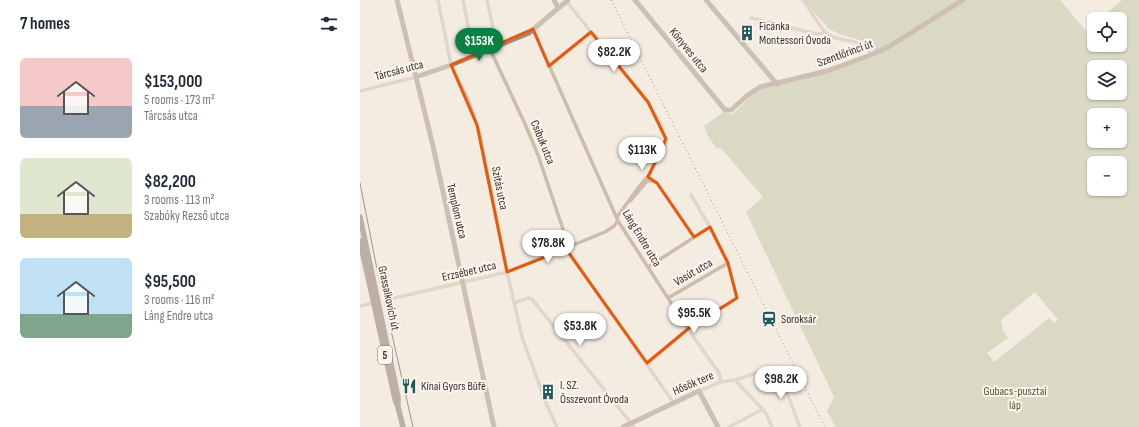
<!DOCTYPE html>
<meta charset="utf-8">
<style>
body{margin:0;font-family:"Sofia Sans Condensed",sans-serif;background:#f6f6f7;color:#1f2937;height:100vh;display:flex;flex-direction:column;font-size:15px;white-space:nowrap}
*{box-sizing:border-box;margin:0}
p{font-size:13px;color:#747a83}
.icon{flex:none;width:22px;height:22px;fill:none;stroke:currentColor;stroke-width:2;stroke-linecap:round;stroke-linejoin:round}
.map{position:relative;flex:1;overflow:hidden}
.panel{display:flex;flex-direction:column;background:#fff;width:360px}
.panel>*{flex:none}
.fabs{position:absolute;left:727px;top:12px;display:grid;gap:8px}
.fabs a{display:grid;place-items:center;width:40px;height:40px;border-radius:6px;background:#fff;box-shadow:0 1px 3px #0004;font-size:20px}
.price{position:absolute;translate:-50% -34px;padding:0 9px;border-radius:14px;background:#fff;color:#222;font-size:13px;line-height:26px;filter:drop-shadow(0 1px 2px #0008)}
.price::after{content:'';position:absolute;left:50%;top:24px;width:12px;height:9px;margin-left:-6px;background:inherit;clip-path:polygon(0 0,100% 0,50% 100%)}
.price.active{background:#0b8043;color:#fff}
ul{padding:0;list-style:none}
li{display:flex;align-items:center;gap:12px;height:100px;padding:0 20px}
li span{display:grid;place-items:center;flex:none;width:112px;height:80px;border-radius:6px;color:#555}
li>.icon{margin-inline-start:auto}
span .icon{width:48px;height:48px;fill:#fffc;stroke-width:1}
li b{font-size:17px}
h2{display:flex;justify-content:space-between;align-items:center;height:48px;padding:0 20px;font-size:17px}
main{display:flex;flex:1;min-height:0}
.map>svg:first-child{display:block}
.green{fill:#b8c4a0;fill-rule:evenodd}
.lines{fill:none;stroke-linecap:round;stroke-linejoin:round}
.street{stroke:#cdbbac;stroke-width:3.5}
.secondary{stroke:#a18a7d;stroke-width:5}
.primary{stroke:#7d675c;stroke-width:5.5}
.tram{stroke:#3b302b;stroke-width:1}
.rail{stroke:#3b302b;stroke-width:1;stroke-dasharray:1 3;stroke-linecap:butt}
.marked{fill:none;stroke:#e8590c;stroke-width:3;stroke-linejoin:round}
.labels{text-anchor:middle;stroke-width:4;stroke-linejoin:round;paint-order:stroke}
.shield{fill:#fbf5ee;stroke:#756b66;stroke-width:1}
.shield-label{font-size:11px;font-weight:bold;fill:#3b302b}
.poi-label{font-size:12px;fill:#3b302b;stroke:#fbf5ee;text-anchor:start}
.street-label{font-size:12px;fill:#3b302b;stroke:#fbf5ee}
.park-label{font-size:12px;fill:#4a5a2e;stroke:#fbf5ee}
</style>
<main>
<section class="panel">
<h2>7 homes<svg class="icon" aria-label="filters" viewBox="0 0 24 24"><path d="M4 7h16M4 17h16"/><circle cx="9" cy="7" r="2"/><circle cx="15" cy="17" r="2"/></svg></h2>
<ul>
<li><span style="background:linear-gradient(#f6c9c9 60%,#9aa5b1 0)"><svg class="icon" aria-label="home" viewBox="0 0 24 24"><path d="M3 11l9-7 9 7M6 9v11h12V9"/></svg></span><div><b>$153,000</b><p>5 rooms · 173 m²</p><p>Tárcsás utca</p></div></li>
<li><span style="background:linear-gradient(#dfe7d0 70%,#c2b280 0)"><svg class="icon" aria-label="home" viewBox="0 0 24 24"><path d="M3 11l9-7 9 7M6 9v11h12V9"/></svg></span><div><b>$82,200</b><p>3 rooms · 113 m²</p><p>Szabóky Rezső utca</p></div></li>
<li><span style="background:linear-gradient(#bfe0f5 70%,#7fa58c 0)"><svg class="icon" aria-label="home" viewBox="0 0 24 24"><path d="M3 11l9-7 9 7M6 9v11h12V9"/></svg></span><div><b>$95,500</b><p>3 rooms · 116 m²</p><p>Láng Endre utca</p></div></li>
</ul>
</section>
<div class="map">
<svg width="779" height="427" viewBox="0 0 779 427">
<rect width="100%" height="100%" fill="#f4ebe1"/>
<path class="green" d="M443,0H700L726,31L734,25V45H760V19H740L762,0H779V427H476L467,411L474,397L386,212L403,197L360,147L357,149L348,136L344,126L364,112L372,115L390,97L401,89L466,73L516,56L511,46L503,41L479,34L469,29ZM734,67H760V93H734ZM734,115H760V141H734ZM734,163H760V189H734ZM675,292L698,320L694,323L689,318L634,362L627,353L648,338L643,330L641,320Z"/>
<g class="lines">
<path class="street" d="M78,0L91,65L108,100L119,131L147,272L162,337L186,403L197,427
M103,0L114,55
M127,0L137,46
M443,0C449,8 460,28 467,34C482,44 502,36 511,55
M206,1L288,102L299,121L306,139V145L291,172L278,188L257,217
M391,18L457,34L467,33
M173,29L258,221L328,329L359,373L361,382
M130,49L165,124L178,155L209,247
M188,66L231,32
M0,91L56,77
M270,201L287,181C291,180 293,181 297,183L334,237
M206,249L313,402
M288,267L350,227
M308,298L368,263
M26,300L147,272L245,232L254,226L258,221
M154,303L168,298L172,299L274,427
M0,306L14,303
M287,363L328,329L377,298L368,263L350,227L331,195
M375,380L406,413L412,427
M339,391L361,382L375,380L414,367L424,385L440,427
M369,427L403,409"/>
<path class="secondary" d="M37,0L73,146L134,427
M194,0L198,8
M275,0L365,110H371L388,95L400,87L467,71L511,55L530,46L603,0
M346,0L417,84
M56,77L91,65L169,33L208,0
M263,427L339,391L358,427"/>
<path class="primary" d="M0,217L38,397V407
M0,241L35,399L38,407L43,427"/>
<path class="tram" d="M0,183L16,264L53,427"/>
<path class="rail" d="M251,0L465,427"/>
</g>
<path d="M0 0H779V427H0ZM173,29L189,66L231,32L288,102L306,139L288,177L297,183L334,237L350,227L368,263L377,298L328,329L287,363L206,249L147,272L117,125L91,65Z" fill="#f4ebe1" fill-opacity=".55" fill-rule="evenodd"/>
<path class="marked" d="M173,29L189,66L231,32L288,102L306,139L288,177L297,183L334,237L350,227L368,263L377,298L328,329L287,363L206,249L147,272L117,125L91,65Z"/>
<defs>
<symbol id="building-bare" viewBox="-9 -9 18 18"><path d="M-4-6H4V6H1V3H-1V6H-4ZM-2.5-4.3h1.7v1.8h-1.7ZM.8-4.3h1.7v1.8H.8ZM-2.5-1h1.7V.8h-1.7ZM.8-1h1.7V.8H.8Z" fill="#1f5a5e" stroke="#fbf5ee" stroke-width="2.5" paint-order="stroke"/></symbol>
<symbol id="station-bare" viewBox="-9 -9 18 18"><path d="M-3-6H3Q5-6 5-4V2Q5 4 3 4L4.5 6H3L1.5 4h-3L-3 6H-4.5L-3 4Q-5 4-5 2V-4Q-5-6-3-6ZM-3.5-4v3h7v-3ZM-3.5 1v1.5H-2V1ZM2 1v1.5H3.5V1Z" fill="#1f5a5e" stroke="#fbf5ee" stroke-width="2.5" paint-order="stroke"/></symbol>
<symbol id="restaurant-bare" viewBox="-9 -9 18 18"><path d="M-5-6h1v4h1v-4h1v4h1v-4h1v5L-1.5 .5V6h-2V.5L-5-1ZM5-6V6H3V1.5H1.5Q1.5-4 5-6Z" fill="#1f5a5e" stroke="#fbf5ee" stroke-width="2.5" paint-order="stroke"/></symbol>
</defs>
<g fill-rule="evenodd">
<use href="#building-bare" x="376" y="22" width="22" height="22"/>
<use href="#station-bare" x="398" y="308" width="22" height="22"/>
<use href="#restaurant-bare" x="38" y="375" width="22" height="22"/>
<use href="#building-bare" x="177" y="381" width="22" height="22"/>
</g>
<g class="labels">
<rect class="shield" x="18" y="346" width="14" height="18" rx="3"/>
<g class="shield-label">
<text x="25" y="359">5</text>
</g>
<g class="poi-label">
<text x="399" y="30">Ficánka<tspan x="399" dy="14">Montessori Óvoda</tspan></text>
<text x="421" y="323">Soroksár</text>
<text x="200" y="389">I. SZ.<tspan x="200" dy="14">Összevont Óvoda</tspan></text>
<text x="61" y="390">Kínai Gyors Büfé</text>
</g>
<g class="street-label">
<text transform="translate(329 50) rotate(51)" y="4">Könyves utca</text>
<text transform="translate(485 53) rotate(-20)" y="4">Szentlőrinci út</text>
<text transform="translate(39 70) rotate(-15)" y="4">Tárcsás utca</text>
<text transform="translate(183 142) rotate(68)" y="4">Csibuk utca</text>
<text transform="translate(140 188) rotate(79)" y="4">Szitás utca</text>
<text transform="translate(97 211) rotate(77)" y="4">Templom utca</text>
<text transform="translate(282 238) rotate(59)" y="4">Láng Endre utca</text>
<text transform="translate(109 271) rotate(-13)" y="4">Erzsébet utca</text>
<text transform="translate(333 272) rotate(-30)" y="4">Vasút utca</text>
<text transform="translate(29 298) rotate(78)" y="4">Grassalkovich út</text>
<text transform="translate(333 383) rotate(-23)" y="4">Hősök tere</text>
</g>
<g class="park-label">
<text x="655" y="395">Gubacs-pusztai<tspan x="655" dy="14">láp</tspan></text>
</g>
</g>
</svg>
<div class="fabs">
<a><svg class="icon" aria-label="locate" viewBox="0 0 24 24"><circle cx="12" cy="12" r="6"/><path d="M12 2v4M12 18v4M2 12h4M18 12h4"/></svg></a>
<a><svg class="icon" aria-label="layers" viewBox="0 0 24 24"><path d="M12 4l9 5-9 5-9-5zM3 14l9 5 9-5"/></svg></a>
<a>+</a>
<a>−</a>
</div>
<b class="price active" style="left:119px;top:62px">$153K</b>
<b class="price" style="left:254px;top:73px">$82.2K</b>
<b class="price" style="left:282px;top:171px">$113K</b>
<b class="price" style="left:188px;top:264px">$78.8K</b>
<b class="price" style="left:334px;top:334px">$95.5K</b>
<b class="price" style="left:220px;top:347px">$53.8K</b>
<b class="price" style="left:421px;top:400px">$98.2K</b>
</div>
</main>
